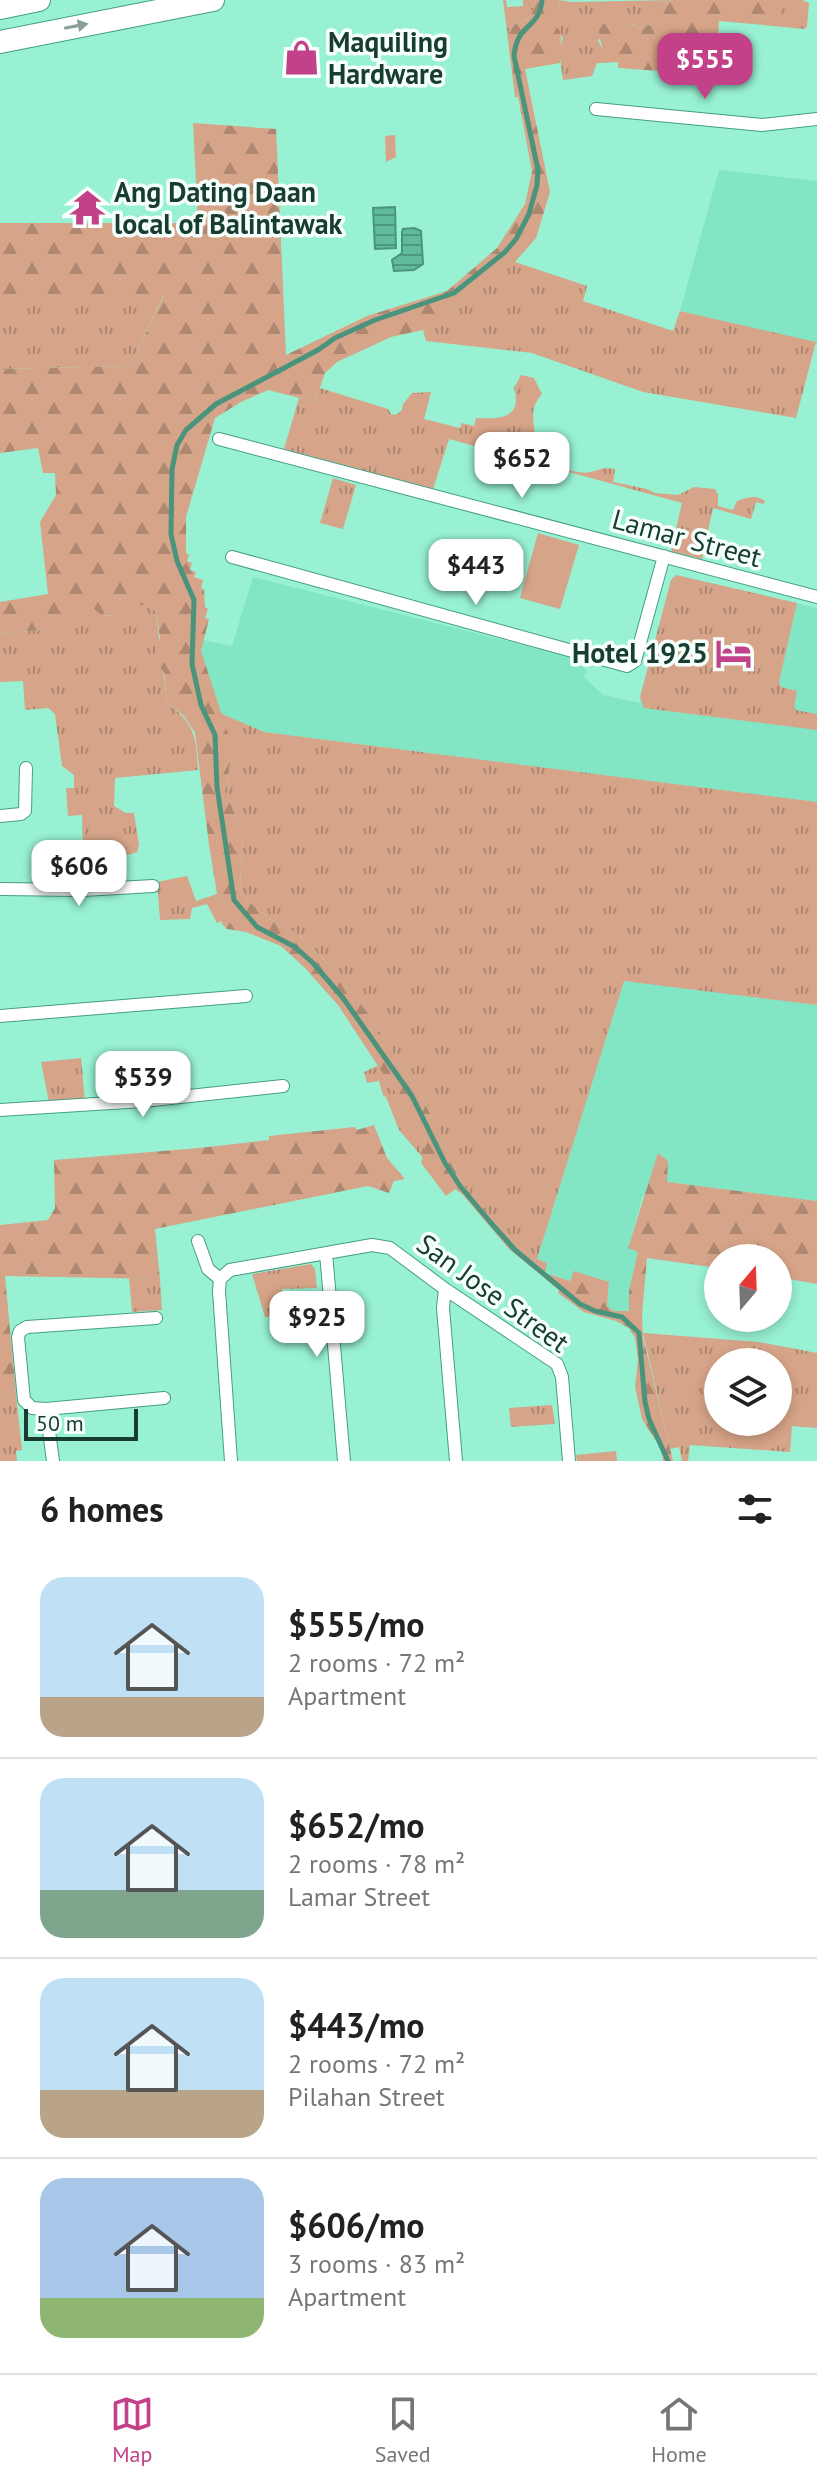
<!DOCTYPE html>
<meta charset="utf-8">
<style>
body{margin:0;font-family:"PT Sans",sans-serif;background:#f2f2f2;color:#222;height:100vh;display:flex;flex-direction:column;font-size:30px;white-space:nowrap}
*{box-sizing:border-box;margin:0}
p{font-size:26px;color:#767676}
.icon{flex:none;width:44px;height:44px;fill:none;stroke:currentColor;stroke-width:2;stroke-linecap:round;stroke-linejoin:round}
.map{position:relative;height:1461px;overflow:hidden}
.drawer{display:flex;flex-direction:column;background:#fff;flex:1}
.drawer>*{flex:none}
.needle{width:52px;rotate:19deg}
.fabs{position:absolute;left:704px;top:1244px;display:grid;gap:16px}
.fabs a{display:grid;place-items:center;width:88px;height:88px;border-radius:50%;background:#fff;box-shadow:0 4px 12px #0003;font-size:40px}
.scale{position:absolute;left:24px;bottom:20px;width:114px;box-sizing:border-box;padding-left:8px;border:4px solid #173d31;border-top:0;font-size:22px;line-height:28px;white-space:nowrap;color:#173d31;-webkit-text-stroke:6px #f7fffc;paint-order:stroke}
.price{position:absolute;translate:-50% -68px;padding:0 18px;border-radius:16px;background:#fff;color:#222;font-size:26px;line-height:52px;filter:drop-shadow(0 2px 4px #0008)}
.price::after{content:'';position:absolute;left:50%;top:48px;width:24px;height:18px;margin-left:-12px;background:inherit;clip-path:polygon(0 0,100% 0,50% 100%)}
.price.active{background:#c34188;color:#fff}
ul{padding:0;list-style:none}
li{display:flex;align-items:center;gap:24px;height:200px;padding:0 40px}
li+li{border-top:2px solid #e0e0e0}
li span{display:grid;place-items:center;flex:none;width:224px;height:160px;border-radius:24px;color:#555}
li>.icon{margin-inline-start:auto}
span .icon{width:96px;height:96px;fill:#fffc;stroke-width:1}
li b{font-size:34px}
h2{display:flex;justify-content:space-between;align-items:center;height:96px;padding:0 40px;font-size:34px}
.menu{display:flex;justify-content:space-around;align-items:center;height:112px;border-top:2px solid #e0e0e0;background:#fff;font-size:22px;color:#767676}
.menu a{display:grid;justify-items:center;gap:4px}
.menu .active{color:#c34188}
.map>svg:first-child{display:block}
.built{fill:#82e6c5}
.grass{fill:url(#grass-tufts);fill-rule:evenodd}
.forest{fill:url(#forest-firs)}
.pitch{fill:#d6a488}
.water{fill:url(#water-rules);stroke:#4a947d;stroke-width:2}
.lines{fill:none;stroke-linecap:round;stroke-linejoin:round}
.stream{stroke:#4a947d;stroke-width:5}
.street-casing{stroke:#459e83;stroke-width:14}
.highway-casing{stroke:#459e83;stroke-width:24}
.street{stroke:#fff;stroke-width:12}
.highway{stroke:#fff;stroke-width:22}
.oneway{fill:#8b9e98}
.labels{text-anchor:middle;stroke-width:7;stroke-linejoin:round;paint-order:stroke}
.poi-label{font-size:28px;font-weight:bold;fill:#173d31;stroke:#f7fffc;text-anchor:start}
.street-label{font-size:28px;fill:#173d31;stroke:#f7fffc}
</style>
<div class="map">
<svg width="817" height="1461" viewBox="0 0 817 1461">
<defs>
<pattern id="grass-tufts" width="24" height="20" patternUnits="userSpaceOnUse" patternTransform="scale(2)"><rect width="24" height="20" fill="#d6a488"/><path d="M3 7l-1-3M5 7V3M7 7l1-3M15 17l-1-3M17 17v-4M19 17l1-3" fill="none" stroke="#ad8770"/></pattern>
<pattern id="forest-firs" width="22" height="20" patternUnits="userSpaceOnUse" patternTransform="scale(2)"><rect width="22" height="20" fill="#d6a488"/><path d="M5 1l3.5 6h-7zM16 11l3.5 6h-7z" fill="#ad8770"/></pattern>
<pattern id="water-rules" width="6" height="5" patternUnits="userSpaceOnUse" patternTransform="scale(2)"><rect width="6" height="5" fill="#60ba9d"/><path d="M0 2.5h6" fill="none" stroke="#4e9881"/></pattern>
</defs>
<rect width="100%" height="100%" fill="#98f1d3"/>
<path class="built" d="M719,170L817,181V343L680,311Z
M676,575L817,608V802L264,732L220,713L201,651L203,640L232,646L253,577L574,658L588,672L583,676L603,695L640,703L671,580Z
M624,980L817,1005V1201L666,1182L668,1161L646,1196L643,1195L628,1248L638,1252L629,1311H613L607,1306L608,1282L574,1272L571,1281L544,1273L547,1263L537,1259Z"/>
<path class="grass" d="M503,0H506L507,7L523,6V0H535C536,17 522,22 509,27L518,97H515Z
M558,0L572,2L673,0L661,3L651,24L641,28L632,24L598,40L605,55L604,63H597L592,76L563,80L559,51L563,38L551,26C557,19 562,9 558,0Z
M775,0H802L809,3L807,27L804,29L753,24L754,20L767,17L780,8Z
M395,135L396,157L386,162L385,136Z
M0,258L1,300L164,294L130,366L0,369Z
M515,262L587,286L583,301L673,331L680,311L816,342L796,418L643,392L532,353L426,341L423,330L456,310Z
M521,375L534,378L542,394C526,412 537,424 534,441C533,445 531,450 530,454C542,462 577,476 591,472C601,469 604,467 615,469L613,482L647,489L655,493L678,495L694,487L715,489L718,494V506L733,510L737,501C747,498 756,494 765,501L764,504L756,502L751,519L713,508L702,559L671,551L682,503L449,439L433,489L284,449L299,398L315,402L320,388L388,409L391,414L396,415L402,410L403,404L412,393L431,392L424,419L460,428L462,423L474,426L476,418C499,419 523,419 514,388Z
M333,478L356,485L343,529L320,523Z
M676,575L797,603L779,682L781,687L797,691L794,706L796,710L817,714V730L644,708L640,697L671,580Z
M145,603L156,612L167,702C195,725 196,735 198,770L115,778L114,806L126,813H134L139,845L137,852C121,859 113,853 101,842L83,843L82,815L68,816L66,788H74V775L62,766L55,714L48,708L25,710L23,681L0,682V634L52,629L76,609L93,608L103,616L117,615Z
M220,713L264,732L817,802V1005L624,981L537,1259L520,1248L479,1206L462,1183L424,1101L367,1012L331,967L298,934L270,919L248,901L240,888L243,833L225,791L233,749Z
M187,876L196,901L217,894L222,921L217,923L207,904L192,908L190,919L160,920L157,882Z
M81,1058L85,1101L49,1102L41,1062Z
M379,1065L422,1133L426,1143L423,1158L399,1130L386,1097L383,1095L379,1081L367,1083L364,1072Z
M311,1264L315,1269L317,1288L282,1289L283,1302H287L288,1315L265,1317L252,1274Z
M129,1278L160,1279L162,1310L132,1312Z
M643,1333L759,1342L817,1353V1428L792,1426L790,1452L690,1445L688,1461H682L679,1447L670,1449ZM718,1362H778V1422H718Z
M16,1394L22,1450L16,1451L17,1461H0V1398Z
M552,1405L555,1424L511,1427L509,1408Z"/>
<path class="forest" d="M535,0H558C562,9 557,19 552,26L559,29C563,41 559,51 560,63L525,69L550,192L536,238L515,262L498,277L456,310L423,330L391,337L337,362L325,373L315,402L268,390L241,402L215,418L186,517V553L189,555L187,561L192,563L190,570L196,572L194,577L203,580L201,587L204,590L205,607L208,609L205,618L209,619L201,651L233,749L225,791L243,833L240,888L248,901L270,919L298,934L331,967L367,1012L424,1101L462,1183L479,1206L520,1248L537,1259L547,1263L545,1273L570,1281L574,1271L609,1282L607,1306L613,1311H629V1291L638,1252L628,1248L658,1153L668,1161L667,1182L817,1201V1284L778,1277V1258H718V1268L647,1258L642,1314L643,1337L673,1461H663L661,1449L642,1419L635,1387L638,1360L635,1338L629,1328L616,1321L584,1312L558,1293L559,1290L509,1249L462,1194L455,1189L446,1196L421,1163L426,1143L422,1133L338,1005L305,968L281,946L246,932L227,929L222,924L209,845L195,733L184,716L167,702L164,672L153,659L160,638L156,612L145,604L117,615L102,616L93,608L76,610L52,629L0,634V602L48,594L40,522L56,495L55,473H43L38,448L0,453V369L130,366L164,295L0,301V223H198L193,123L276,129L286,355L367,316L447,291L497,248L525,204L532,171L514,75L509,27C522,22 536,17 535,0Z
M673,0H775L780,8L779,14L754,20L753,24L719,21L716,75L618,68V62L604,63C605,50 598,40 599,26C613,19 627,21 641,28L651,24L655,8L661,3Z
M374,1125L387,1158L405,1179L394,1181L389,1193L368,1186L155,1229L160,1279L5,1276L16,1394L0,1398V1225L48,1220L55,1208L54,1160L199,1148L269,1140V1136L355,1127L357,1130Z"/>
<path class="pitch" d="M538,533L579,545L560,609L520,598Z
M616,1451L617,1461H577L576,1455Z"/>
<path class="water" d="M395,207L396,248L375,249L373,208Z
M414,228L421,231L423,264L414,270L394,271L392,260L402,253V232L403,229Z"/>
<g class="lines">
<path class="stream" d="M542,0C539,30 517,22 514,56L538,170L537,185L529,214L516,239L505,252L454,293L375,320L335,338L318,350L216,404L186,430L177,445L172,469L171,534L177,561L194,600L192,664L201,705L215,735L217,787L234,900L257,927L295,947L313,963L343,998L412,1096L445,1163L460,1186L491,1223L515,1250L580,1304L595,1311L622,1317L639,1333L645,1402L649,1419L668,1461"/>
<defs>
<path id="street" d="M596,109L762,125L817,119
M219,439L817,597
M232,557L627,666L635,661L664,556
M0,816L21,814L25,811L26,768
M0,889L83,890L153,886
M0,1016L246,996
M0,1110L143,1101L283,1086
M198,1241L208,1269L220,1279
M326,1253L344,1461
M220,1279L230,1270L372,1245L390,1248L445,1289L557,1364L562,1377L569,1461
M220,1279L219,1291L231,1461
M445,1289L443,1308L456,1461
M46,1409L32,1408L24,1400L18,1337L20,1331L27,1327L156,1318
M53,1461L46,1409L164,1398"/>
<path id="highway" d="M0,8L39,0
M0,42L213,0"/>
</defs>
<use href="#street" class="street-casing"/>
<use href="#highway" class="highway-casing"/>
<use href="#street" class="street"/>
<use href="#highway" class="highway"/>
</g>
<defs><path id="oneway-solid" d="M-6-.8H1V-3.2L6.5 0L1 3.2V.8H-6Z" transform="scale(2)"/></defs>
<use class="oneway" href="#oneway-solid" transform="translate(76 26) rotate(-11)"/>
<defs>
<symbol id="shop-bare" viewBox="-9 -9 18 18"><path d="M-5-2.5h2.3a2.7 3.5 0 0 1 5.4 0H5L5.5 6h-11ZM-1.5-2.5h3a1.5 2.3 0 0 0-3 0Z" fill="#c34188" stroke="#f7fffc" stroke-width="2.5" paint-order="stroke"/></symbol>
<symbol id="temple-bare" viewBox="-9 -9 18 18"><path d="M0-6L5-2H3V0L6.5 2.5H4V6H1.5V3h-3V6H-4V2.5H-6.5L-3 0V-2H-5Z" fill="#c34188" stroke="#f7fffc" stroke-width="2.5" paint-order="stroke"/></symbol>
<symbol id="hotel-bare" viewBox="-9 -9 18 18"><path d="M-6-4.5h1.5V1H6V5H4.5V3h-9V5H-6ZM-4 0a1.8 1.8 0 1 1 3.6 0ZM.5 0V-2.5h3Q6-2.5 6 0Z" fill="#c34188" stroke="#f7fffc" stroke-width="2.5" paint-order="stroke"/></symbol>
</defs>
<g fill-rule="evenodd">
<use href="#shop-bare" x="276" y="32" width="51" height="51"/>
<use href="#temple-bare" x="62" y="182" width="51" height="51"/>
<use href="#hotel-bare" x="708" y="628" width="51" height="51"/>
</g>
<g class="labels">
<g class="poi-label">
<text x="328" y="52">Maquiling<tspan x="328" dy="32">Hardware</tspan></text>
<text x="114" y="202">Ang Dating Daan<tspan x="114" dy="32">local of Balintawak</tspan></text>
<text x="708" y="663" text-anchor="end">Hotel 1925</text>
</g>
<g class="street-label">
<text transform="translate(687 538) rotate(15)" y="10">Lamar Street</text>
<text transform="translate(493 1293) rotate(36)" y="10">San Jose Street</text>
</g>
</g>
</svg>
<div class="fabs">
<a><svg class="needle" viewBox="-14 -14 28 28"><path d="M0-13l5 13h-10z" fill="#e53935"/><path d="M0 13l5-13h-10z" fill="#767676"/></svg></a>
<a><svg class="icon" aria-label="layers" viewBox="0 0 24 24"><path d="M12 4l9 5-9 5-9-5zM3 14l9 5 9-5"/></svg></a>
</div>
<div class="scale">50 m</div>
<b class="price active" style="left:705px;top:101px">$555</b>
<b class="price" style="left:522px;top:500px">$652</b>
<b class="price" style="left:476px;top:607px">$443</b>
<b class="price" style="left:79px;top:908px">$606</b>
<b class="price" style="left:143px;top:1119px">$539</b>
<b class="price" style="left:317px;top:1359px">$925</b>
</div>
<section class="drawer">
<h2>6 homes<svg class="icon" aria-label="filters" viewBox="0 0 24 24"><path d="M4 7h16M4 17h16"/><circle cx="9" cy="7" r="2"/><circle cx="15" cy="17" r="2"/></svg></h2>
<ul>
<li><span style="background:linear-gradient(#bfe0f5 75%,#b9a48a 0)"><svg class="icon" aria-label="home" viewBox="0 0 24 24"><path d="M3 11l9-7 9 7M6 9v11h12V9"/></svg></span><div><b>$555/mo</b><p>2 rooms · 72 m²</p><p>Apartment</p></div></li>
<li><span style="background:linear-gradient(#bfe0f5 70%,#7fa58c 0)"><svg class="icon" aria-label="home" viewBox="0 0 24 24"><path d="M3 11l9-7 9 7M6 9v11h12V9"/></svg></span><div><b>$652/mo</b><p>2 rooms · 78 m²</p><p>Lamar Street</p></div></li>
<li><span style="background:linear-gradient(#bfe0f5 70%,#b9a48a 0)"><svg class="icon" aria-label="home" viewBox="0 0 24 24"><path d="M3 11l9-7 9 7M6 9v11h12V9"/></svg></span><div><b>$443/mo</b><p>2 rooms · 72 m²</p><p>Pilahan Street</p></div></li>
<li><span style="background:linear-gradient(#a9c7e8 75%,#8fb573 0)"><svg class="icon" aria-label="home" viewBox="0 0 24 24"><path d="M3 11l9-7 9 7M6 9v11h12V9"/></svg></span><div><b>$606/mo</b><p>3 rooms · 83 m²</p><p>Apartment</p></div></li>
</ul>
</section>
<nav class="menu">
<a class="active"><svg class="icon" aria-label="map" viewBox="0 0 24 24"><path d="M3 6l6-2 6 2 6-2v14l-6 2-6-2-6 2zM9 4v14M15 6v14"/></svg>Map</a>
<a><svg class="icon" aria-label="saved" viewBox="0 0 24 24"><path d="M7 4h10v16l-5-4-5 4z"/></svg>Saved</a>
<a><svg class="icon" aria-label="home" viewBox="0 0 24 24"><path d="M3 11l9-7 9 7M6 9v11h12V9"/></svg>Home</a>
</nav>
